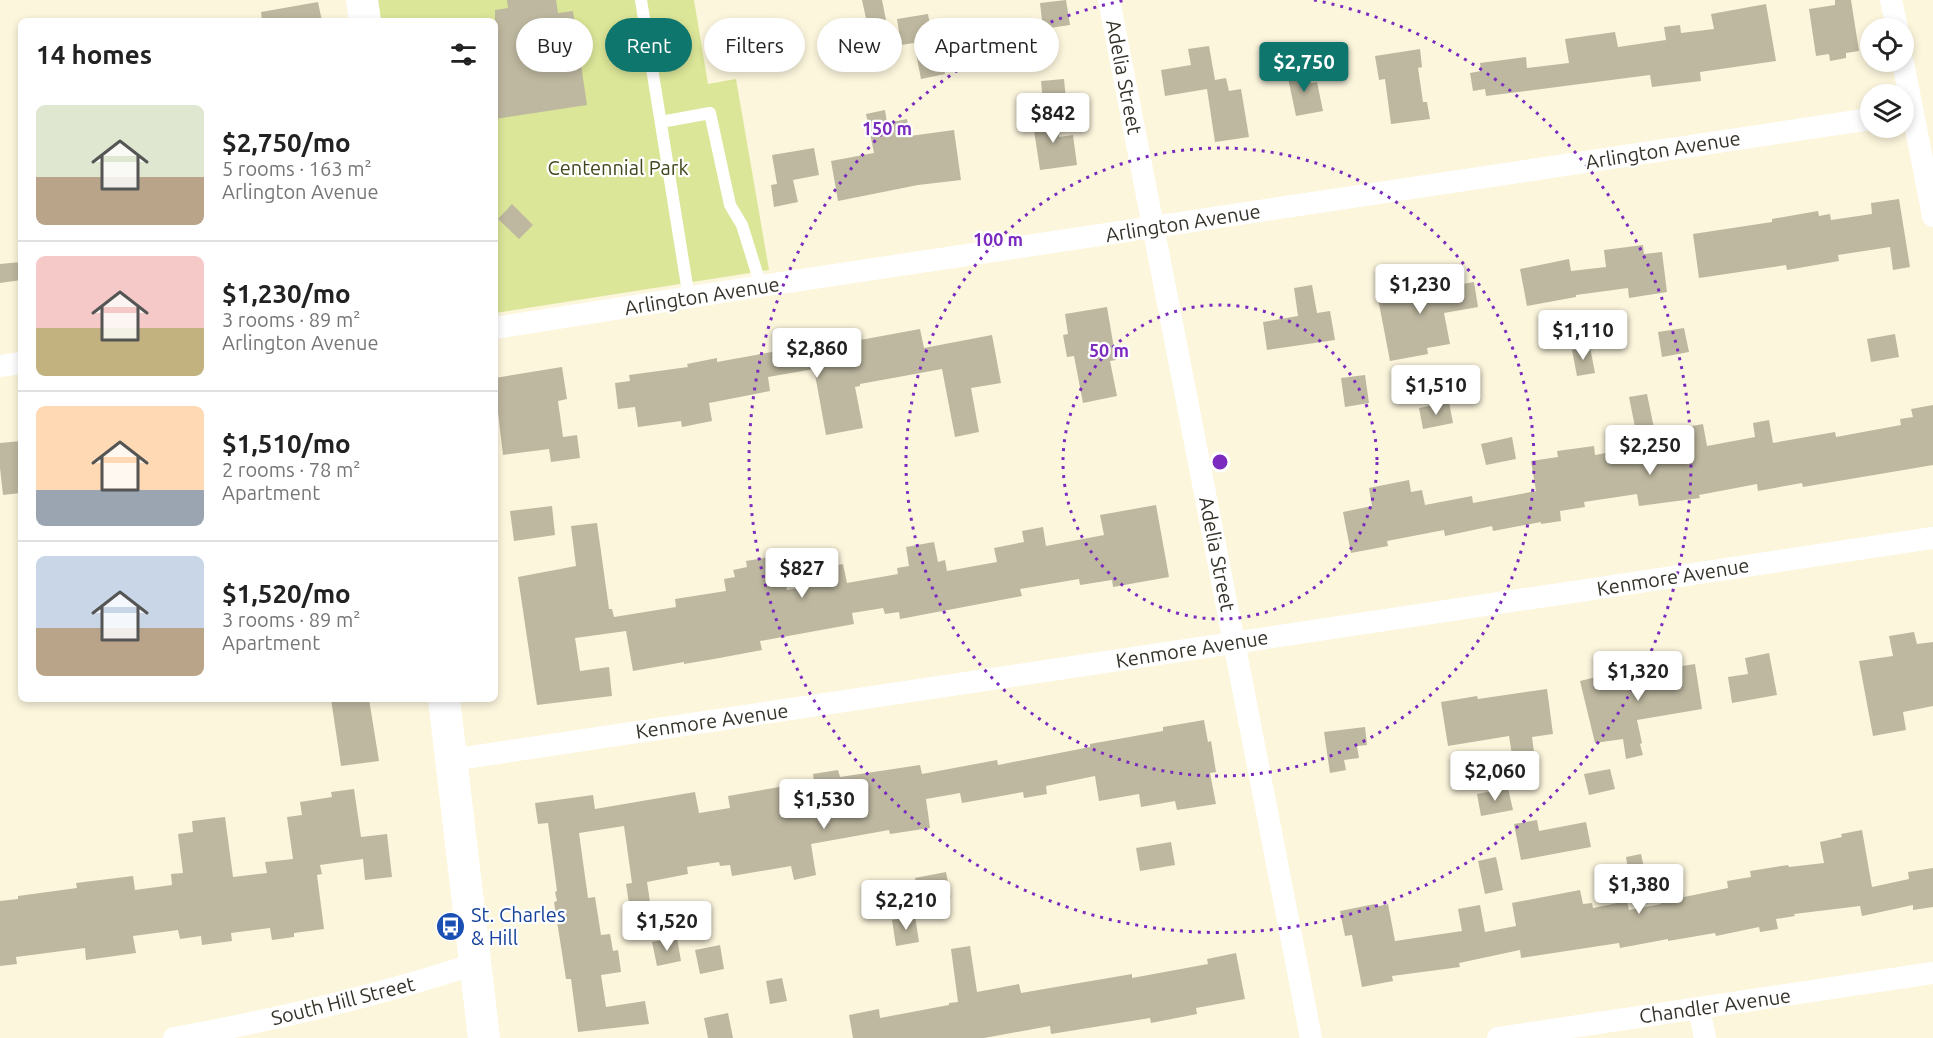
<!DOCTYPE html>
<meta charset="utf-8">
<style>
body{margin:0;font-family:Ubuntu,sans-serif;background:#f2f2f2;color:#222;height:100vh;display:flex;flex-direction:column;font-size:22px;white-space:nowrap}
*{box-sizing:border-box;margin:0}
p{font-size:20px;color:#767676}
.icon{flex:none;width:33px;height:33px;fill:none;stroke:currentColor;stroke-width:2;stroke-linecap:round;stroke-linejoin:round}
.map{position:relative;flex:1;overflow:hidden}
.panel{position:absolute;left:18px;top:18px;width:480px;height:684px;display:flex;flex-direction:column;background:#fff;border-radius:9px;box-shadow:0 3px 9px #0003}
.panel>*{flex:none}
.hud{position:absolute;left:516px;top:18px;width:570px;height:54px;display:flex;gap:12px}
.buttons{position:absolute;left:1860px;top:18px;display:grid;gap:12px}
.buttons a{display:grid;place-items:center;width:54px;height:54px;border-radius:50%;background:#fff;box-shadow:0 3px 9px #0003;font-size:30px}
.price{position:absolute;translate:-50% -51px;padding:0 14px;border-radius:6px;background:#fff;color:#222;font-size:20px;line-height:39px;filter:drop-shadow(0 2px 3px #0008)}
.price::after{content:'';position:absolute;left:50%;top:36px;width:18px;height:14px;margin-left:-9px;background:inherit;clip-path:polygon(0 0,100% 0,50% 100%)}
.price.current{background:#0f766e;color:#fff}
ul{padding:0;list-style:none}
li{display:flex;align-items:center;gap:18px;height:150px;padding:0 18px}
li+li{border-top:2px solid #e0e0e0}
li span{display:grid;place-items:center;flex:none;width:168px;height:120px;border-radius:9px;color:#555}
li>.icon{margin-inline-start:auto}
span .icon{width:72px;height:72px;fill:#fffc;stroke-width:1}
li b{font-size:26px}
h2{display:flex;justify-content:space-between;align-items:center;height:72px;padding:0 18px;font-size:26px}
.pill{padding:0 21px;border-radius:27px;background:#fff;box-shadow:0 3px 9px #0003;font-size:21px;line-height:54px}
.pill.current{background:#0f766e;color:#fff}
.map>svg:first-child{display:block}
.green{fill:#dbe698}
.building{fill:#beb8a0}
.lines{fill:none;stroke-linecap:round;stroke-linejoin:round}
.service{stroke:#fff;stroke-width:12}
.minor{stroke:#fff;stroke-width:22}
.secondary{stroke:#fff;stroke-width:32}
.ring{fill:none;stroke:#7b2cbf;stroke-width:3;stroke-dasharray:3 6}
.labels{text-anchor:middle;stroke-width:4.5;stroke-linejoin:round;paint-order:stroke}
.street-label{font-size:20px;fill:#353229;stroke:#fff}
.park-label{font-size:20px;fill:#42471d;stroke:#fff}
.transit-label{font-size:20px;fill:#164399;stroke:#fff;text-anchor:start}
.centre{fill:#7b2cbf;stroke:#fff;stroke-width:3}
.ring-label{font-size:18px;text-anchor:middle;font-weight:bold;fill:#7b2cbf;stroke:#fff;stroke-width:4.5;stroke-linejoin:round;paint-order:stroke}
</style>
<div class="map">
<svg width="1933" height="1038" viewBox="0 0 1933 1038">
<rect width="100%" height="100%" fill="#fcf6dd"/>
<path class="green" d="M376,0H694L708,84L736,79L769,270L495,313V21H378Z"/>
<path class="building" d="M507,0H556L558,13L573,11L587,105L495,119V10L508,8Z
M862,0H882L886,20L867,23Z
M1066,0L1070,25L1043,29L1040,3Z
M1835,0H1851L1859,51L1846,53V58L1830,61L1829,54L1816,56L1809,9L1835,5Z
M318,2L322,21H262L261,12Z
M1766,4L1776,61L1700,72L1701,81L1652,87L1650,75L1486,96L1485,89L1473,91L1470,73L1481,71L1480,63L1526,57L1527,68L1569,63L1565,39L1615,32L1618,47L1666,40L1664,27L1680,25L1681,33L1714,29L1711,14Z
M928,14L935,55L941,54L945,74L921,79L914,43L901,45L897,19Z
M793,40L796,64L765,69L761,45Z
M1209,46L1215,80L1226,78L1229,91L1241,89L1249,137L1215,142L1207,89L1165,96L1161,70L1191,65L1188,49Z
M1420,49L1422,67L1418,68L1423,102H1427L1430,119L1391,124L1385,79L1379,80L1375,56Z
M1308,69L1311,83L1317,82L1323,111L1296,116L1287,73Z
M1064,79L1066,100L1043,103L1041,81Z
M885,110L887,123L907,119L910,136L954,130L961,180L918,185L838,201L831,161L874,153L866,114Z
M1056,113L1059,137L1073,135L1077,165L1040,170L1032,117Z
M814,148L819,175L793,180L798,202L774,207L771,185L777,184L772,155Z
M1899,199L1910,267L1893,270L1890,247L1838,255L1839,261L1787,270L1786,265L1699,278L1693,234L1772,222V219L1818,211L1819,216L1830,214L1831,220L1872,214L1871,203Z
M512,204L533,225L519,239L498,219Z
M1643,245L1644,254L1662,252L1667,292L1629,298L1628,288L1576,295V297L1527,306L1520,269L1569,259L1571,271L1606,267L1604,250Z
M21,262V280L0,283V264Z
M1437,277L1439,288L1474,282L1478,307L1444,313L1450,344L1427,348L1428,354L1390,361L1376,288Z
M1312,285L1317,313L1330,311L1335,340L1267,350L1263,322L1298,316L1294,288Z
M1107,307L1116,360L1110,361L1117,396L1083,403L1074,356L1067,357L1063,335L1068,334L1065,314Z
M1684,328L1689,352L1662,357L1658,332Z
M920,329L924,348L992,335L1001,383L971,388L979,432L955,437L942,369L860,384V386L855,387L863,428L826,435L814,369L768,377L770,391L709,403L712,421L682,427L681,421L638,427L635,407L618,409L615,383L630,381L629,375L688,367L687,364L717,358V362L832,341L833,345Z
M1895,334L1899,357L1871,362L1867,339Z
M1590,347L1595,373L1577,376L1572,350Z
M562,367L567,399L558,401L563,437L577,435L580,458L551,462L549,449L503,455L497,404L495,405V378Z
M1365,375L1369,403L1345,407L1341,378Z
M1647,394L1655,433L1703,424L1707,446L1755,437L1753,423L1769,420L1773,443L1835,432L1836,437L1901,425L1900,419L1913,417L1911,409L1933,405V465L1803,487L1802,483L1758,491L1757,484L1699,495L1700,498L1639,506L1637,494L1584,502L1585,507L1560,511L1561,521L1541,524V522L1493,531L1492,526L1445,536L1444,530L1387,541L1388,546L1351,553L1343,512L1372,506L1369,488L1409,480L1411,492L1422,490L1425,505L1472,496L1473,503L1536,491L1531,461L1558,457L1557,451L1594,446L1595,455L1639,447L1629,397Z
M1449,402L1453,423L1423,429L1419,408Z
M1512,437L1516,459L1486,465L1481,444Z
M21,441V493L3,495L0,468V443Z
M1156,505L1169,577L1113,587L1112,580L1080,585L1079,579L1020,589L1022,596L900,619L899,612L885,614L883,608L852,613L854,624L760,641L762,650L714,659L684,664V662L633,671L626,631L575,638L580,671L609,667L612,696L537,705L518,577L576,566L571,526L597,523L609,609H612L614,617L676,607L675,599L726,591L724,579L735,577L733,570L747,567L746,561L781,555L787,590L822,584L820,568L843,564L847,583L898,574L897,568L909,566L906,547L934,542L938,562L945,560L947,571L997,562L994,548L1024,542L1022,531L1043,527L1046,546L1104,535L1100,515Z
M552,506L555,535L514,541L510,511Z
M1914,632L1917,644L1933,642V706L1903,712L1906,730L1873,736L1859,661L1893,656L1889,636Z
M1769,653L1777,695L1732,703L1728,677L1748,674L1745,658Z
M1695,664L1702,709L1637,720L1642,743L1640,744L1643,755L1626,759L1623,739L1595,743L1580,681L1625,670L1626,675Z
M1547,689L1553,734L1532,737L1534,752L1512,755L1509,736L1448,746L1441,702L1477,696L1478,699Z
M331,699H369L379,761L341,766Z
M1204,720L1208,742L1211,741L1216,772L1210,773L1216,804L1177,810L1175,801L1141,807L1139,794L1099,801L1095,776L1046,786L1047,794L1024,798L1023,792L962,803L960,793L926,799L930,828L890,834L889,830L811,844L816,875L794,880L791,866L732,876L730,865L720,866L719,862L687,867L688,874L647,882L650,902L629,904L626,884L632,883L624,826L579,833L588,898L595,897L601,935L610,934L613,951L618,950L621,972L601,975L606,1007L645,1001L649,1024L578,1032L571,979H566L554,902L557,901L555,892L557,891L548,823L538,824L535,803L593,795L595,809L695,792L699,813L730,808L728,796L814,781L813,774L838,770L840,777L920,765L922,774L997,760L998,765L1090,747V744L1163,731V727Z
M1365,727L1367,745L1357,746L1359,758L1344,760L1346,770L1330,773L1324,732Z
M1610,769L1615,789L1589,795L1584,774Z
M1508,788L1513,810L1481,816L1477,794Z
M354,789L361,837L387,834L392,877L365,880L363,859L320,865L322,874L317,875L324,929L294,933V937L272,940L270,928L231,933L232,941L202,945L201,936L180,939L178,930L133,936L136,953L86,960L85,948L16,957L17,964L0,966V901L18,899V896L77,888L76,883L133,876L135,890L172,885L171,874L183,873L178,834L193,832L192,821L225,817L233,877L267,873L265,862L293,859L287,817L302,815L300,802L332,797L331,792Z
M1537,820L1539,831L1586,822L1591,847L1521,860L1514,824Z
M1862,830L1872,887L1909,879L1908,872L1933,868V907L1913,910V905L1862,916L1860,906L1794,914L1795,916L1776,919L1778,929L1760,932L1759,927L1716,936L1715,933L1668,941V939L1620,948L1619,943L1521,958L1520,950L1459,963L1460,967L1392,976L1393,981L1362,987L1352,935L1345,936L1340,911L1375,904V907L1388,904L1395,941L1462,931L1458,909L1480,905L1485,932L1516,926L1512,903L1580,890L1583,904L1592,903L1593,908L1627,901L1629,910L1661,904L1659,895L1683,890L1684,897L1728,888L1727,881L1751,877L1750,871L1788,865L1789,867L1824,863L1820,842L1842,837L1841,834Z
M1171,842L1175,865L1140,871L1136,848Z
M1641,854L1645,873L1629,876L1626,857Z
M1496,857L1503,890L1485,894L1478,861Z
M946,872L951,898L920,904L915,878Z
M915,916L919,942L896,946L892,920Z
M677,938L681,961L657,966L652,942Z
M720,945L724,969L700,974L695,950Z
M970,946L977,992L1019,984L1021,993L1132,974V978L1208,964L1207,959L1236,953L1245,999L1196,1008L1197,1014L1151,1023L1150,1018L1051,1034L1050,1026L984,1038H853L849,1015L879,1009L880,1018L949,1005V1003L958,1002L951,949Z
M782,978L787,1001L770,1004L766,981Z
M728,1013L733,1038H708L704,1018Z"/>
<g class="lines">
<path class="service" d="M641,0L689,298
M661,122L710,113L730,205L742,225L761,286"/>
<path class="minor" d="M1109,0L1311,1038
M1891,0L1897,28
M1903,62L1933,216
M495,328L761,286L1870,119
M0,366L21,363
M451,760L1933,538
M1699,1008L1705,1038
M174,1038C276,1020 376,996 475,964
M1498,1038L1933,973"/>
<path class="secondary" d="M362,0L365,21
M444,699L484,1038"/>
</g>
<g class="ring">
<circle cx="1220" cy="462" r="157"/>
<circle cx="1220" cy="462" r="314"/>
<path d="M1314 0A471 471 0 1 1 1126 0"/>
</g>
<defs>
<symbol id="bus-disc" viewBox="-11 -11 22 22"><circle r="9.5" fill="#1a4fb4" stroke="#fff"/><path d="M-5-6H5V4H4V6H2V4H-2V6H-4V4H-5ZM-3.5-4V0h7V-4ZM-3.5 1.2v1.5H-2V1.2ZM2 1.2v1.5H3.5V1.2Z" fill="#fff"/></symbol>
</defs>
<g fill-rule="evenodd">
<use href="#bus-disc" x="434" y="910" width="33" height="33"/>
</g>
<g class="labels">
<g class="street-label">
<text transform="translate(1124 77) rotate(79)" y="7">Adelia Street</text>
<text transform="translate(1663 150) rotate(-9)" y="7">Arlington Avenue</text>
<text transform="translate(1183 223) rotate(-9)" y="7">Arlington Avenue</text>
<text transform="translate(702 296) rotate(-9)" y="7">Arlington Avenue</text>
<text transform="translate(1217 554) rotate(79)" y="7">Adelia Street</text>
<text transform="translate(1673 577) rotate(-9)" y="7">Kenmore Avenue</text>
<text transform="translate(1192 649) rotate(-9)" y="7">Kenmore Avenue</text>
<text transform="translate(712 721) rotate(-8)" y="7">Kenmore Avenue</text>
<text transform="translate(343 1001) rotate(-14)" y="7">South Hill Street</text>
<text transform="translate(1715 1006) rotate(-8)" y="7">Chandler Avenue</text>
</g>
<g class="park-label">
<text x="618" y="175">Centennial Park</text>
</g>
<g class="transit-label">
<text x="471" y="922">St. Charles<tspan x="471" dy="23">&amp; Hill</tspan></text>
</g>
</g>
<circle cx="1220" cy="462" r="9" class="centre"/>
<g class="ring-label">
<text x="887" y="135">150 m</text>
<text x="998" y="246">100 m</text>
<text x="1109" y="357">50 m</text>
</g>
</svg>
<div class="buttons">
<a><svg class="icon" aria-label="locate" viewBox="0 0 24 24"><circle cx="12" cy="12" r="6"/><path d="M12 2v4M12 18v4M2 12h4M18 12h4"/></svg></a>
<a><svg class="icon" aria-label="layers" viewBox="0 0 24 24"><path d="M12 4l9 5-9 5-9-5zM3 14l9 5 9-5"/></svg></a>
</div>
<b class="price current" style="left:1304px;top:93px">$2,750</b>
<b class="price" style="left:1053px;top:144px">$842</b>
<b class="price" style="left:1420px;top:315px">$1,230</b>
<b class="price" style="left:1583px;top:361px">$1,110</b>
<b class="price" style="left:817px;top:379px">$2,860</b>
<b class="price" style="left:1436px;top:416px">$1,510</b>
<b class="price" style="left:1650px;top:476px">$2,250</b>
<b class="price" style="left:802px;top:599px">$827</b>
<b class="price" style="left:1638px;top:702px">$1,320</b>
<b class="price" style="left:1495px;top:802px">$2,060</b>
<b class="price" style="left:824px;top:830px">$1,530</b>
<b class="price" style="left:1639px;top:915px">$1,380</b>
<b class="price" style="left:906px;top:931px">$2,210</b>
<b class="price" style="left:667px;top:952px">$1,520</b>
<div class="hud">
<a class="pill">Buy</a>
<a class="pill current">Rent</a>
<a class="pill">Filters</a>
<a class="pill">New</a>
<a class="pill">Apartment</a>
</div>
<section class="panel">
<h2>14 homes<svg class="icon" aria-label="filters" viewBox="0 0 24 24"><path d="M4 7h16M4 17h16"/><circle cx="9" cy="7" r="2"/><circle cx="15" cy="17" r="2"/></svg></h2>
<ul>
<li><span style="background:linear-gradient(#dfe7d0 60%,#b9a48a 0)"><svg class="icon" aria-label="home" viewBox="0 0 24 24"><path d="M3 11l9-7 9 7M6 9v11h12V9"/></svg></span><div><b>$2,750/mo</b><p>5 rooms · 163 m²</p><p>Arlington Avenue</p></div></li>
<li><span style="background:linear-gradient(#f6c9c9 60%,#c2b280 0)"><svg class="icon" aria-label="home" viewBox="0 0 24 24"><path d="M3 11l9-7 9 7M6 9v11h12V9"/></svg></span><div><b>$1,230/mo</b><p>3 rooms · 89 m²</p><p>Arlington Avenue</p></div></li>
<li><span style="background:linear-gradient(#ffd9b3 70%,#9aa5b1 0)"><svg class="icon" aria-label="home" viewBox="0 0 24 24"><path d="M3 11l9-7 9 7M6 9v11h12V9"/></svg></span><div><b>$1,510/mo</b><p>2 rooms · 78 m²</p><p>Apartment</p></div></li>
<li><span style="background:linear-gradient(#c9d6e8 60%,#b9a48a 0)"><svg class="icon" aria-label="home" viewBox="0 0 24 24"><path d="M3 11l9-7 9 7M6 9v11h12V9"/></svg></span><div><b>$1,520/mo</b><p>3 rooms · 89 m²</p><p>Apartment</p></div></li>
</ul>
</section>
</div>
